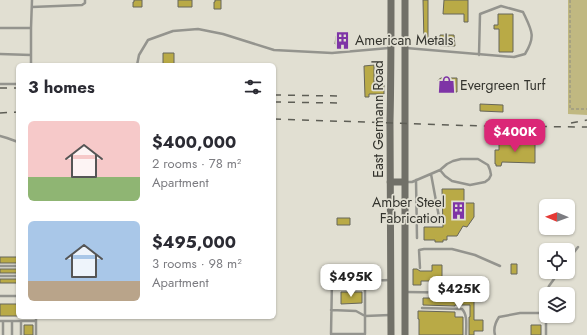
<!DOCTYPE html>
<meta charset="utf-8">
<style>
body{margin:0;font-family:Jost,sans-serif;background:#f2f2f3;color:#2b2b33;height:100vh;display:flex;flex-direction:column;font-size:15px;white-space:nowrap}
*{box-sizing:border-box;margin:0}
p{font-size:13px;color:#7c7c81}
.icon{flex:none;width:22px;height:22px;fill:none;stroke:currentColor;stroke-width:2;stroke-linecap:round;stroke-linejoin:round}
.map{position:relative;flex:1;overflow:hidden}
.drawer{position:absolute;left:16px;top:63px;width:260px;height:256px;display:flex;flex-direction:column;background:#fff;border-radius:6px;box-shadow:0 1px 3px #0004}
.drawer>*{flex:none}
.needle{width:26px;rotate:271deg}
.buttons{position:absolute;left:539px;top:199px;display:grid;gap:8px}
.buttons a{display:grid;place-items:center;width:36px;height:36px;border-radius:6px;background:#fff;box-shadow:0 1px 3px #0004;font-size:20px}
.price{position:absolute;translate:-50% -34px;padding:0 9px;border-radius:8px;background:#fff;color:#222;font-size:13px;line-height:26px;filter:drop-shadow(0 1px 2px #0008)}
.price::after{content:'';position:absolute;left:50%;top:24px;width:12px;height:9px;margin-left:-6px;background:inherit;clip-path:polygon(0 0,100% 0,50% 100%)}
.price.on{background:#db2777;color:#fff}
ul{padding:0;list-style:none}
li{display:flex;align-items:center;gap:12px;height:100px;padding:0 12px}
li span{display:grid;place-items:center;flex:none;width:112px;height:80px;border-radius:6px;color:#555}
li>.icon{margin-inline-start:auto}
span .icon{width:48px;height:48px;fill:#fffc;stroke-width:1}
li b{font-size:17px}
h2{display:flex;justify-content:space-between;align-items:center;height:48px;padding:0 12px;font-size:17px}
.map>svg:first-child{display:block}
.green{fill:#c0b881}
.building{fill:#b9aa46;stroke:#67665a}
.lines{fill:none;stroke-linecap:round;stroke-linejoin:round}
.path{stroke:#8c8b81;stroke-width:1;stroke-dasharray:3 2;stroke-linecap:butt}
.lane{stroke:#94948e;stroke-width:2.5}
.secondary{stroke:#717068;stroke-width:7}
.rail{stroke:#5e5e56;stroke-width:1.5;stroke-dasharray:7 7;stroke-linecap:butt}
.labels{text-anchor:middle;stroke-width:3.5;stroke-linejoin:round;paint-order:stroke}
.poi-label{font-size:14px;fill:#33332d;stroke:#e1dfd2;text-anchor:start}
.street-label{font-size:14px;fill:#33332d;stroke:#e1dfd2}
</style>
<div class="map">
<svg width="587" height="335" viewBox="0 0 587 335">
<rect width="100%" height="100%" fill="#e1dfd2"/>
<path class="green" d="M568,0H587V115L568,114Z"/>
<path class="building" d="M134,0H142V7H133V2H134Z
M178,0H192V7H178Z
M215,0H221V9H214V2H215Z
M423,0H428V42H424Z
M444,0H468V22H464V14H443Z
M498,14H513V52H499V29H494V25H498Z
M440,35H454L455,46H440Z
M336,36H346V40H348V44H335Z
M163,53H174V65H163Z
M374,65V85H384V94H369V97H365L364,66Z
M441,78H457V92H441L438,89L440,87V83L438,80Z
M480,104L503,105V112L480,111Z
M499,141L535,142V163L502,162L501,166H496V164H495V150H499Z
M442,189H464V203H474V217L467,227L463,226L457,236H447V240H443V242H435V240H424V227H443Z
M337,218H350V225H337Z
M0,257H18V263H0Z
M511,264H517V274H511Z
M432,265H442V280H449V288H432V281H421V285H413V269H417L420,271H432Z
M0,269H18V273H0Z
M0,279H18V283H0Z
M341,292H362V303L341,304Z
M423,298H474V320H483V331H474V335H469V317H470V305H455V306L423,305Z
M0,304H18V316H0Z
M418,311L455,312V317H463V335H419V319H418Z
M24,325H33V335H24Z
M531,325H541V335H531Z"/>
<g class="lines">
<path class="path" d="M570,0V109H587"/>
<path class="lane" d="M32,7L82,5L85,3V0
M0,28H31L32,0
M406,48L514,57L525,54C536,36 532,31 523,12L501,6L480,14L479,55
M0,54L31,55V28
M31,65V55
M137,65L139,55L148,40L173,31L198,29L223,34L274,50L332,53L389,48
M0,84H18
M0,136L7,138L18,142
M431,174L439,217
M416,180L417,238
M406,182H412L440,170L447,164L453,161L461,159H478L488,165L490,170L491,175L489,179L485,182L470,185L452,181L445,176L440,170
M568,260L578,247
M0,266H18
M420,268L419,250L424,249H452L475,255L500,266
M0,276H18
M365,281V334H331L332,280L365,281L390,280
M406,292L470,293
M546,294L549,286L559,272
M0,296H18
M422,308L462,309C468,315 466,327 466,335
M331,310L356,311L365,316L390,315
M546,316V335
M0,321H36
M3,322V335
M12,322V335
M21,335V322
M36,335V317
M495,335C493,328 495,323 499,317L520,313H546"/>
<path class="secondary" d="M405,0V335
M390,182H405
M391,335C390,264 390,193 390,122C391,81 391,41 391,0"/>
<path class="rail" d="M0,88H18
M274,95L340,96
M274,102L339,103
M0,113L18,112
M274,119L481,126L587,127
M571,123L587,120"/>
</g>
<defs>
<symbol id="building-bare" viewBox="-9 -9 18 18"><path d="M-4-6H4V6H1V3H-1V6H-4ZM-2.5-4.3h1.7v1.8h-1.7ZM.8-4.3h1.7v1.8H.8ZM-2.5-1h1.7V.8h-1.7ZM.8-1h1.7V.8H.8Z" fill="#7e34a6" stroke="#e1dfd2" stroke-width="2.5" paint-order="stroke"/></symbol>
<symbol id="shop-bare" viewBox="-9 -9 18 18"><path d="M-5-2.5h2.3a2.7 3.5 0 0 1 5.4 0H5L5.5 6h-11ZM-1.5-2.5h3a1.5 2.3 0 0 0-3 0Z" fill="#7e34a6" stroke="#e1dfd2" stroke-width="2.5" paint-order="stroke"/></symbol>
</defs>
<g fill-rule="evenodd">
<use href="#building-bare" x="330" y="28" width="25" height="25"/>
<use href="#shop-bare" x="434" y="72" width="25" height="25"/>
<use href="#building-bare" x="446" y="198" width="25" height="25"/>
</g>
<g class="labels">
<g class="poi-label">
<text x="355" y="45">American Metals</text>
<text x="460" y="90">Evergreen Turf</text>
<text x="445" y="207" text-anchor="end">Amber Steel<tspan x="445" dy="16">Fabrication</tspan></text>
</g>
<g class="street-label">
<text transform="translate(378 119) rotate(-90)" y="5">East Germann Road</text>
</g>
</g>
</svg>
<div class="buttons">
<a><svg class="needle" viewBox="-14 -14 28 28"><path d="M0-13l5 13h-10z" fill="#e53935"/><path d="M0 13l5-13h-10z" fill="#7c7c81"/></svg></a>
<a><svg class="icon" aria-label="locate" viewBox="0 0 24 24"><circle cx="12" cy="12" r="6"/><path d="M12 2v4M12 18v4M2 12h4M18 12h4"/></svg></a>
<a><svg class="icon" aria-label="layers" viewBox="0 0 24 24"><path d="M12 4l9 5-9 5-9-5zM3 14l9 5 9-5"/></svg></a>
</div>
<b class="price on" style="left:515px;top:153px">$400K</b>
<b class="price" style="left:351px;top:298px">$495K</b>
<b class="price" style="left:459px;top:310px">$425K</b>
<section class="drawer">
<h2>3 homes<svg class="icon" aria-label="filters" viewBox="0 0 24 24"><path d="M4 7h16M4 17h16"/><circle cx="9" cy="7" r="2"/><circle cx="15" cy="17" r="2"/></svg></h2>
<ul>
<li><span style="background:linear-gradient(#f6c9c9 70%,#8fb573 0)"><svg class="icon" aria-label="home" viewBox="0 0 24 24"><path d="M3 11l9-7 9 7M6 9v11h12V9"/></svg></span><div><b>$400,000</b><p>2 rooms · 78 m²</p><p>Apartment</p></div></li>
<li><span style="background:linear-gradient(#a9c7e8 75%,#b9a48a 0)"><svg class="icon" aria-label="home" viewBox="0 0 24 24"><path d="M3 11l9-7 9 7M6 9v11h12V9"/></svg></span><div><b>$495,000</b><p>3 rooms · 98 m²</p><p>Apartment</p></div></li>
</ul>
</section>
</div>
